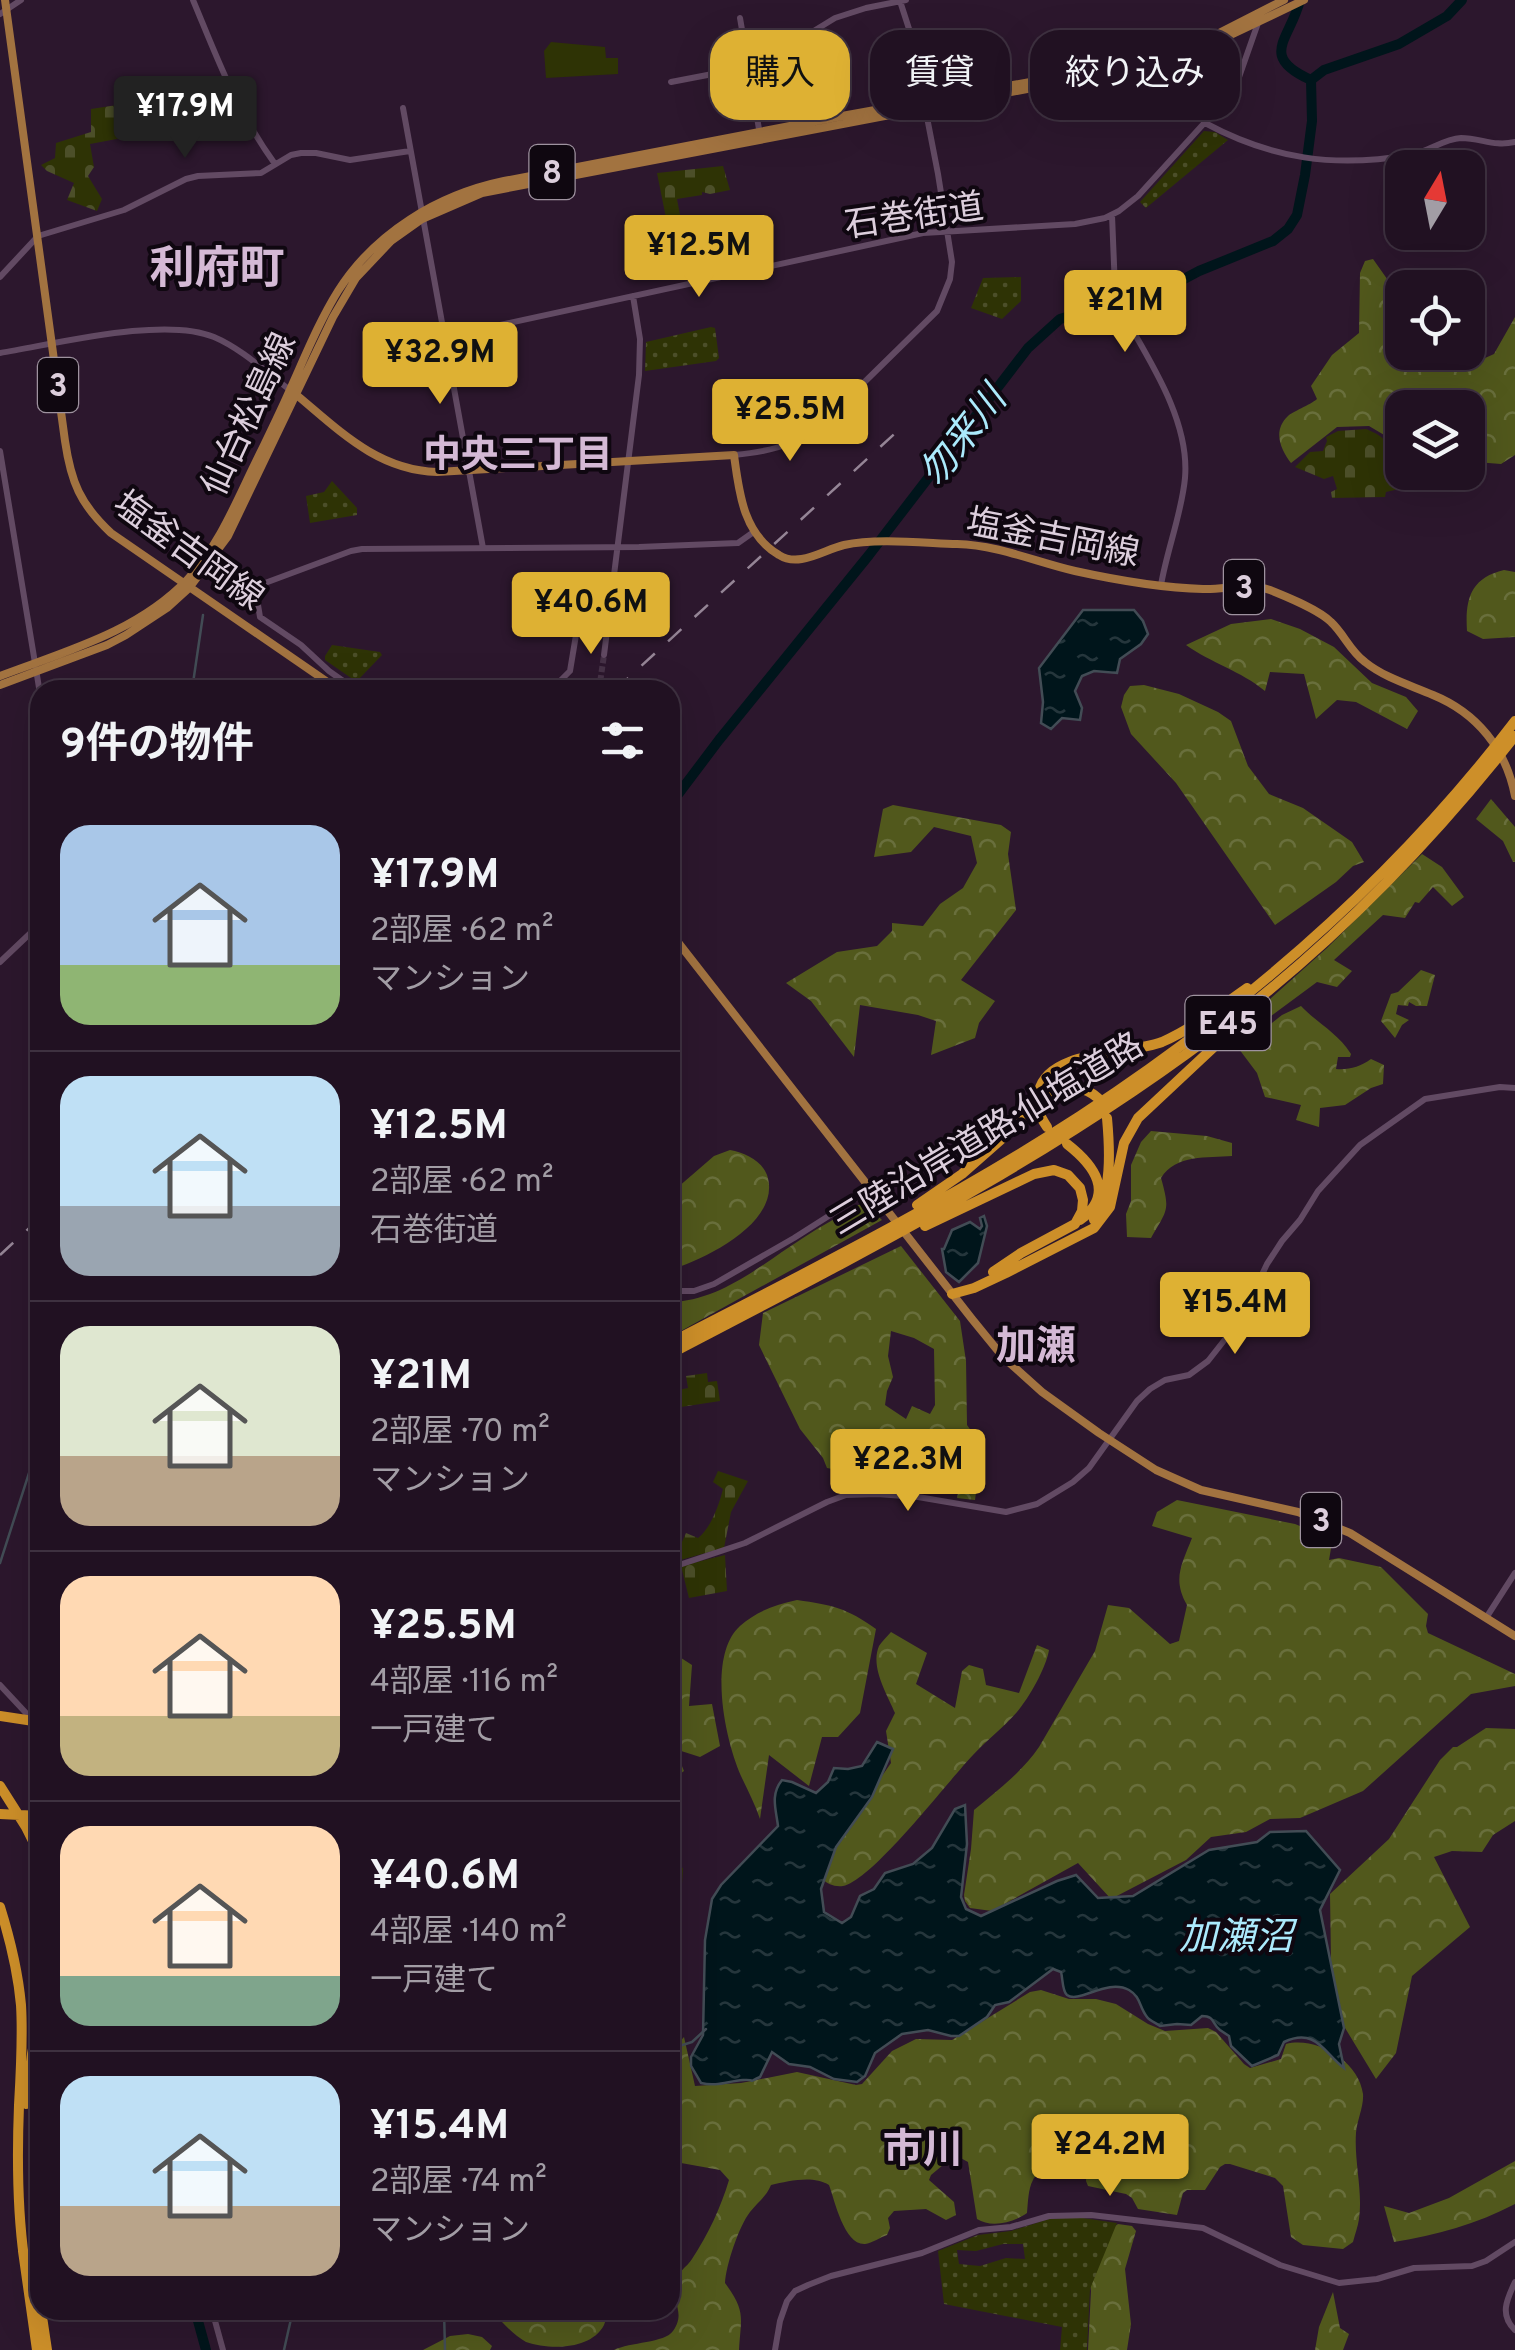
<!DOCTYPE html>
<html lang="ja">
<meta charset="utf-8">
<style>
body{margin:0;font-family:Overpass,"Noto Sans JP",sans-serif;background:#2d1f2f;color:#f1f3f6;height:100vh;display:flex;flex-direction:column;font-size:38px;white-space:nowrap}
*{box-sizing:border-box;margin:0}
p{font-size:32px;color:#a29da5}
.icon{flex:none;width:55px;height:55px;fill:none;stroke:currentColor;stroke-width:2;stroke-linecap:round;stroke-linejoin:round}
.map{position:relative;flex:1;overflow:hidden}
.details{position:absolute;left:30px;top:680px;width:650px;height:1640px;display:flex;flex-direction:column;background:#211122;border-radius:30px;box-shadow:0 10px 40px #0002,0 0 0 2px #3e3140}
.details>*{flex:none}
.guide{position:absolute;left:710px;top:30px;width:655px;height:90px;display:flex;gap:20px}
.needle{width:65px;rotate:10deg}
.tools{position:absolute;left:1385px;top:150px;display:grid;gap:20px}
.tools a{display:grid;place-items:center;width:100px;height:100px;border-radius:20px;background:#211122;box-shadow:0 10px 40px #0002,0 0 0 2px #3e3140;font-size:50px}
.price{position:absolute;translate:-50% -85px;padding:0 22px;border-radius:10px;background:#deb133;color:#111;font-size:32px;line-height:65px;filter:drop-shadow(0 2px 5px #0008)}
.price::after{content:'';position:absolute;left:50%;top:60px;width:30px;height:22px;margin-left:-15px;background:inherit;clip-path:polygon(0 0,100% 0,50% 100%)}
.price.selected{background:#222;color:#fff}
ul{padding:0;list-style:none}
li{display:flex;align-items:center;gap:30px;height:250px;padding:0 30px}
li+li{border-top:2px solid #3e3140}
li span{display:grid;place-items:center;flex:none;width:280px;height:200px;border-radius:30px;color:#555}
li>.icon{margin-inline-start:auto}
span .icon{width:120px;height:120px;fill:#fffc;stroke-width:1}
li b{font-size:42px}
h2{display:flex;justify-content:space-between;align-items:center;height:120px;padding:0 30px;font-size:42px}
.chip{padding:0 35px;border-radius:30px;background:#211122;box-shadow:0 10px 40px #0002,0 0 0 2px #3e3140;font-size:35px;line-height:90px}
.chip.selected{background:#deb133;color:#111}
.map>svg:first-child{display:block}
.grass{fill:#2e3305}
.forest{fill:url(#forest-crowns);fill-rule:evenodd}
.cemetery{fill:url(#cemetery-stones)}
.park{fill:url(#park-dots);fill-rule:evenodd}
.water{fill:url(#water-ripples);stroke:#424c55;stroke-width:2.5}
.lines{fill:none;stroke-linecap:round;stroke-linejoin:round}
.stream{stroke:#424c55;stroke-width:2.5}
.river{stroke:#00151b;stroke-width:10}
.tertiary-tunnel{stroke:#463247;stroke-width:6;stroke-dasharray:6 3;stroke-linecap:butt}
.tertiary{stroke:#624a63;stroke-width:6}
.secondary{stroke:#624a63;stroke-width:6}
.primary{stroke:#a27340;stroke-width:8}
.motorway{stroke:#cd8f29;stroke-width:10}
.rail{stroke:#958596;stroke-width:2.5;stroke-dasharray:18 18;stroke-linecap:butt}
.labels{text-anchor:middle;stroke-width:8;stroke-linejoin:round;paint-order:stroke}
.shield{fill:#0f0710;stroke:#9e929f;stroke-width:2.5}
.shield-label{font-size:32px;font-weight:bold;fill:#dccedc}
.street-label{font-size:35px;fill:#dccedc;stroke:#0f0710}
.water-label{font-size:38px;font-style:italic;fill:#abeafc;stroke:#0f0710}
.neighbourhood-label{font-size:38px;font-weight:bold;fill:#d4b9d5;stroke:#0f0710}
.quarter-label{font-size:40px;font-weight:bold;fill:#d4b9d5;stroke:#0f0710}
.district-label{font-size:45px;font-weight:bold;fill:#d4b9d5;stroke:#0f0710}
</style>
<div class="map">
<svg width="1515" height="2350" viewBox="0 0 1515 2350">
<defs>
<pattern id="forest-crowns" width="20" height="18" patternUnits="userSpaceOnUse" patternTransform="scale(2.5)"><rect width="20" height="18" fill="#51581c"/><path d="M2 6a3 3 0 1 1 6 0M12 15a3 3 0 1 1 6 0" fill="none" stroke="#696f3c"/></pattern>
<pattern id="cemetery-stones" width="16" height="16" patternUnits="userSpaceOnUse" patternTransform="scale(2.5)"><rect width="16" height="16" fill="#2e3305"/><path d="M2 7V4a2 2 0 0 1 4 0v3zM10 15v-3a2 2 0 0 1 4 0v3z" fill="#4c4f29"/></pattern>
<pattern id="park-dots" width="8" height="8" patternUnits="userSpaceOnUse" patternTransform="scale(2.5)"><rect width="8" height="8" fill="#2e3305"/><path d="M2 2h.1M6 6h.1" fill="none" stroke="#4c4f29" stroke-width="1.8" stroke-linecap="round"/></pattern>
<pattern id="water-ripples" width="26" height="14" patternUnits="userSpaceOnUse" patternTransform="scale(2.5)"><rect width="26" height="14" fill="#00151b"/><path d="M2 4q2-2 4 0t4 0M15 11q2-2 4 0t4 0" fill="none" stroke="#25363c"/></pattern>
</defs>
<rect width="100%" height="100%" fill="#2c172d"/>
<path class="grass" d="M551,42L605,47L606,58H618V74L546,78L544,51Z"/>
<path class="forest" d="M1373,259L1397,293L1398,323L1402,325V352L1456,353L1463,368L1494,354L1515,317V455L1501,464L1476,462L1473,485L1465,486L1438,473L1468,472V408H1402V461L1391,439L1369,426L1337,427L1291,463C1281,450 1272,431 1288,416C1292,412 1310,405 1317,399L1311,386L1332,355L1359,333L1360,273L1365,261Z
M1504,570L1515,572V637L1483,639L1467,631C1465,600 1470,578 1504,570Z
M1271,619L1300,629L1334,647L1372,683L1406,697L1418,711L1407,729L1356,702L1337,700L1316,719L1304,674L1270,672L1265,691C1241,671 1211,663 1186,645L1231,624Z
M1144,685L1179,694L1218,712L1231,721L1248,766L1269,794L1303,808L1352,842L1364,862L1353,866L1336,882L1275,925L1176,783L1131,734L1121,707L1124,695L1130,686Z
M1491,799L1515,827V862H1513L1503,841L1476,819Z
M893,805L1001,825L1011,832L1008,854L1016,910L961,980L995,1001L979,1023L975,1038L931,1055L936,1021L918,1015L860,1005L854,1057L811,1001L786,983L837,952L877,946L892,931V923L923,926L940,904L963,888L977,863L971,836L934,827L911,852L874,857L883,809Z
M1422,854L1442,867L1464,897L1452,906L1433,887L1419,903L1415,902L1405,918L1383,915L1334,960L1352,971L1337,987L1317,982L1236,1042L1230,1035L1327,948Z
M1421,970L1435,975L1427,1006H1416L1409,1002L1408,1006L1398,1005L1396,1014L1409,1020L1402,1025L1395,1038L1381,1021L1391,994L1398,992Z
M1301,1006C1318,1024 1337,1032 1351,1054L1350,1057H1338L1336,1069C1349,1070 1360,1067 1371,1059L1384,1065L1383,1084L1371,1088L1345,1105L1320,1108L1319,1127L1296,1120L1301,1105L1265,1097L1257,1073L1239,1049L1282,1015Z
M1151,1131L1207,1136L1232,1143V1156C1207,1158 1176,1154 1161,1178C1170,1210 1168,1209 1151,1238L1127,1237L1126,1214L1131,1201V1165L1141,1142Z
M730,1150C745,1153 761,1160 767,1175C783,1222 704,1260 670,1270V1194L714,1156Z
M865,1204L882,1220L670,1337V1302C721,1301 762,1264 803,1238C821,1226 840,1216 858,1205Z
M901,1246L960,1321L966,1361L967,1425L982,1446L975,1500L957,1498L960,1482L955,1480L960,1449C934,1434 909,1429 879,1430L871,1476L827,1468L823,1458L800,1429L759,1345L763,1313ZM891,1331L914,1338L934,1349L935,1405L930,1414L912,1406L906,1419L885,1405L887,1391L893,1377L888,1356Z
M1177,1500L1295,1524L1317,1533L1333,1537L1329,1560L1339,1558L1381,1567L1428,1614L1426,1626L1428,1633L1515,1674V1686L1471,1694L1363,1791L1300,1818L1270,1819L1246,1832L1211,1837L1186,1860L1111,1899L1078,1863L992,1911L970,1908L965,1901L964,1895L971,1849L974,1810C997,1791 1022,1772 1039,1747L1095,1651L1108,1605L1129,1608L1170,1644L1179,1641L1187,1605C1172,1579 1182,1564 1192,1538L1152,1526L1157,1512Z
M670,1592L682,1595L678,1656L692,1665L689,1706L712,1704L720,1746L700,1757L675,1749L684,1771L670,1781Z
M797,1600C832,1605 847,1608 876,1629L860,1713L838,1737H822L809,1786L769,1755L760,1819C755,1804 748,1791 741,1776C725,1740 707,1656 740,1626C757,1611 775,1605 797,1600Z
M891,1632L927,1653L916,1684L955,1708L962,1671L969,1665L983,1669L986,1685L1019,1693L1037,1645L1049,1650C1046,1668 1029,1698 1017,1712C1004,1727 987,1740 973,1755C948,1781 873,1880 843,1886C834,1887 828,1884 822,1879L825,1858L891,1763L886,1731L895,1713C887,1694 870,1667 879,1646C882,1641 887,1637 891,1632Z
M1486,1728L1515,1729V1821L1493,1835L1482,1852L1452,1851L1434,1857L1470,1927L1412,1976L1396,2053L1376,2079L1336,2013L1331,1961L1330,1894L1389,1839L1440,1760L1453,1747H1457Z
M1041,1990L1069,1999H1096L1116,2004L1148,2024L1165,2031L1208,2028L1216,2032L1244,2064L1250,2068L1281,2059L1286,2044C1316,2036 1359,2061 1363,2094C1364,2106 1357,2120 1356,2133C1354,2161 1363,2191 1359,2219C1358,2226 1355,2234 1353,2242L1343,2249L1303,2245L1291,2237L1283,2186L1275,2178L1230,2164H1225L1220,2167L1205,2190H1187L1183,2193L1177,2215L1138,2209L1132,2198L1126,2194L1088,2186L1086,2181L1087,2169C1076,2165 1038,2168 1033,2180C1028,2189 1028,2203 1027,2213C1013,2223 991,2228 977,2219L968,2162L955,2155L931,2175L929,2180L954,2202L956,2215L946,2220L926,2209L894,2211L888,2218L890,2228L887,2235C881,2237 872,2243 865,2244C844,2245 835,2201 829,2185C813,2175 789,2181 771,2185C766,2197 758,2202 750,2212C739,2226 726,2265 725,2283C746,2312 741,2316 739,2350H614C630,2342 665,2343 673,2331C686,2313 672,2301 673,2285C675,2274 687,2267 692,2259C708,2235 721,2207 729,2180L720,2170L670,2161V2053L684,2037L695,2086L741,2083L797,2072L856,2085L862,2084L892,2051L916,2039L952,2040L1030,1992Z
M1515,2161V2204C1477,2224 1436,2235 1394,2242L1384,2206L1409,2213L1449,2198Z
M1118,2224L1132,2226L1136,2231L1125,2269L1131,2324L1127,2350H1088L1091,2291L1089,2274L1114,2227Z
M1333,2292L1340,2328L1349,2334L1343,2350H1315L1319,2327Z
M491,2310H609C607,2315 606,2320 604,2325C591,2350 550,2350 526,2342C513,2335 501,2321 491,2310Z
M468,2334L482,2337L492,2346L490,2350H423L450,2336Z"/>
<path class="cemetery" d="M117,97L128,98L134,125L122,138L90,144L94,167L88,176L102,199L97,211L67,200L74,183L47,171L41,165L55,158L56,143L91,132V109L117,105Z
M723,166L730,190L710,194L702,192V195L677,199L681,220L667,223L657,173Z
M1366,429C1386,437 1388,442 1394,461L1401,463L1407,482L1399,489L1386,492L1385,497L1332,498L1331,492L1337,489L1333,476L1324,479L1295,467L1310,452L1323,451L1327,441L1326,437L1338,431Z
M707,1373L708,1382L717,1381L720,1401L681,1407L678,1390L688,1388L686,1376Z
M718,1471L748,1481L731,1512L724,1548L673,1562L686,1533L698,1538C711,1528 719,1505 723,1489L713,1482Z
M725,1555L727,1591L689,1598L681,1566Z"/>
<path class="park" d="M1204,131L1215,132L1228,140L1146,208L1140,202Z
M1021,277V301L1002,319L971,308L983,278Z
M711,327L715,328L719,358L716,361L645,371L646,342Z
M332,481L357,508V515L310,523L306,496L324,492Z
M332,645L380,652L382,655L358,680H354L325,660V656Z
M670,1863L683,1868L672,2039L670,2042Z
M1076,2217L1117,2223L1090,2289L1087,2350H1060L1062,2327L944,2304L938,2251L978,2235L1011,2231L1049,2219ZM1003,2244H1023L1025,2259L1006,2258L980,2266L959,2264L957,2250L976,2251Z"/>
<path class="water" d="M1083,610H1134L1143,621L1148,634L1141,644L1120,659L1117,673L1094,671L1082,676L1075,691L1082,708L1080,720L1062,718L1051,729L1041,723L1043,702L1039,668Z
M984,1216L987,1226L978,1263L959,1282L946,1272L942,1249H944L952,1230L970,1222L980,1229L982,1226L980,1218Z
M877,1742L893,1749L872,1797L836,1847L821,1889L824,1912L842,1923L851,1917L860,1896L874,1889L885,1873L913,1864L932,1848L955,1809L965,1805L967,1844L961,1897L966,1909L981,1916L1057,1881L1076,1875L1098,1898L1133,1896L1209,1850L1257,1842L1270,1832L1306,1831L1340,1870L1320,1910L1344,2028L1339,2044L1344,2068C1324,2053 1316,2027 1284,2042L1278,2055L1252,2066L1231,2046L1229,2036C1226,2034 1223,2032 1220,2030C1212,2024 1215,2016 1202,2016L1191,2025L1177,2024L1160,2026C1156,2023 1150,2021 1147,2017C1139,2007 1141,1997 1129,1990C1107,1978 1079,2004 1067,1995C1062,1991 1063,1979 1061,1972L1053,1969L1009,2002L995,2005L987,2017L959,2036H951L928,2030L902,2034L875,2053L865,2076L857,2082L834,2079L810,2067L789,2064L772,2052L760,2077C745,2084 759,2079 743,2080C728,2081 717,2087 701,2083L691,2066V2057L703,2035L705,1940L712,1899L721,1885L778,1826C776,1809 770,1795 782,1780L792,1782L816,1793L828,1782L834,1768L848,1769L862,1766Z"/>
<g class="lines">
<path class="stream" d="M192,690L203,615
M0,1563L40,1439
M670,2049L692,2042L706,2029
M444,2310L445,2350
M284,2350L293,2310"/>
<path class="river" d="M1300,0C1290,40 1258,56 1311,80
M1311,80L1324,70L1399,44L1447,16L1462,0
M670,805L719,740L869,555L1028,348L1060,319L1133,296L1167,288L1199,271L1273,241L1288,229L1297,215L1305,175L1312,121L1311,80
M195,2310L206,2350"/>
<path class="tertiary-tunnel" d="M599,690L604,655"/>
<path class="tertiary" d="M193,0C218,60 236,110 275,164
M0,14L21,0
M740,18L760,135
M671,82L749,67L773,56L835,18L866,8L906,0
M403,108L483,548
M1205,123C1272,159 1334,168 1410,155C1428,152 1443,139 1461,138C1481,138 1494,147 1515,142
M1112,215L1115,289
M0,277L38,236L124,210L186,179L198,176L261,173L291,155L301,153H316L350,160L410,151
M1122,312C1149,360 1190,420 1185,478C1182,512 1167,550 1161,585
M445,337L923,233L1075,224L1105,218L1119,211L1138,196L1217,109L1238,80L1258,23
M837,409L937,311L950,279L952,262L938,174L911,35L900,1
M0,451L35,663
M604,655L639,375L640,339L633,296
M356,690L329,671L301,645L260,617L257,599L265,583L351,551L362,549L639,547L738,543L755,531
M551,690L570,671L582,599H611
M670,1291H694L714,1284L794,1238L871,1189
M670,1568L745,1543L827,1502L846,1495L877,1494L918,1497L1006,1512L1037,1504L1073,1482L1089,1468L1137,1401L1150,1389L1165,1380L1189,1375L1208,1361L1241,1319L1267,1264L1282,1241L1300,1220L1318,1191L1360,1145L1425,1099L1500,1087L1515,1088
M1486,1618L1515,1573
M1515,2282C1507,2299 1499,2315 1515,2330
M212,2310L223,2350
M775,2350L780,2321L787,2301L795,2291L808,2285L831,2276L922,2253L979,2230L1011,2227L1049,2216L1091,2215L1203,2228L1280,2265L1339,2283L1377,2279L1414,2268L1472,2266L1486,2261L1515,2242"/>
<path class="secondary" d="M0,353C56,344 164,316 214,337C242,349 266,372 290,390
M734,455C784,450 800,443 837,409
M36,669L40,694
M0,962L40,924
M0,1685L40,1728"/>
<path class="primary" d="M5,0L65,441C71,482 80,504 111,533L339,690
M293,392C338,429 376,470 437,472L734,455C739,492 743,534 779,555C799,568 823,550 844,545C876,538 924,543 957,544C998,545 1036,562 1075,571C1116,580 1161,588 1203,589C1225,590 1249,582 1270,590C1287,597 1318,609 1331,622C1344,634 1350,651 1365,662C1385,678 1410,685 1433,695C1477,713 1506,749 1515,796
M0,676C66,651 137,632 187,580C215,550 232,512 249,476C262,449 276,421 288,394C304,359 318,323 338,291C375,233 437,195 504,181L842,116L1118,66L1170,51L1219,33L1284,0
M0,685L107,645L126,635L167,608L189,588L228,536L333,317L356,278L391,241L422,219L482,193L1142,67L1197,51L1304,0
M670,932L972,1319L1003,1357L1042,1392L1099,1433L1156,1470L1201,1490L1298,1512L1350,1533L1515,1636"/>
<path class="motorway" d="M1047,1127C1039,1115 1035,1106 1039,1091C1049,1049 1128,1055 1162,1042C1192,1029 1220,1007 1247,988
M1067,1144C1094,1165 1116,1194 1080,1220
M917,1205L962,1174L1054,1093C1071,1085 1084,1086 1098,1098
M1094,1220C1112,1192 1110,1151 1107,1118
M925,1226L1034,1174L1054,1170L1068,1175L1080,1188L1083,1200L1082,1211L1075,1224L1021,1253L993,1272
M952,1294L974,1288L1006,1273L1094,1228L1110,1207L1124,1143L1138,1118L1248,1015
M670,1343C809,1271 949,1201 1080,1116C1245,1008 1395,878 1515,721
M670,1354C865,1252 1063,1152 1237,1016C1341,935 1434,839 1515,736
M0,1716L40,1722
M0,1786L26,1827L40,1855
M0,1814L40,1816
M0,1907C10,1939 18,1972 21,2005C23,2038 21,2071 19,2105C17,2156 17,2207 24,2258
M26,2104L32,2054L40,2011
M40,2109L35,2196L40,2299
M23,2251L37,2350
M41,2310L47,2350"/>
<path class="rail" d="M615,690L903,426
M0,1255L40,1218"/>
</g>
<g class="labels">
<g class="shield">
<rect x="529.5" y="145" width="45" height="54" rx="8"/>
<rect x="38" y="358" width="40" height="54" rx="8"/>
<rect x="1224" y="560" width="40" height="54" rx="8"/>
<rect x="1185.5" y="996" width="85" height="54" rx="8"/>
<rect x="1301" y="1493" width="40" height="54" rx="8"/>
</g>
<g class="shield-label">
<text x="552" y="183">8</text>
<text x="58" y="396">3</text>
<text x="1244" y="598">3</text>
<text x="1228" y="1034">E45</text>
<text x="1321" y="1531">3</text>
</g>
<g class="street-label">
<text transform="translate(914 215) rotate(-8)" y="12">石巻街道</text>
<text transform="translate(248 414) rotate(-65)" y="12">仙台松島線</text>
<text transform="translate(1053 537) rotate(11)" y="12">塩釜吉岡線</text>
<text transform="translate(189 550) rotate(36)" y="12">塩釜吉岡線</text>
<text transform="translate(986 1133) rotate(-31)" y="12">三陸沿岸道路;仙塩道路</text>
</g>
<g class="water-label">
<text transform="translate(962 436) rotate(-52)" y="13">勿来川</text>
<text x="1236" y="1949">加瀬沼</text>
</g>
<g class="neighbourhood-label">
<text x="518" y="467">中央三丁目</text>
</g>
<g class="quarter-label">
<text x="1036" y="1359">加瀬</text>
<text x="923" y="2162">市川</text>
</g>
<g class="district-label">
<text x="217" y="283">利府町</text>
</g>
</g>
</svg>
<div class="tools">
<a><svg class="needle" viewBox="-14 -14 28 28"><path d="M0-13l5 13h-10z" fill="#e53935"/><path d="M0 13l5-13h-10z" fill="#a29da5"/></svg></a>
<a><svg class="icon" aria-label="locate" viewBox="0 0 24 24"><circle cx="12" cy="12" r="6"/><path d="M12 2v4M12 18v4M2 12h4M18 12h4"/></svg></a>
<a><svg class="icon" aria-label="layers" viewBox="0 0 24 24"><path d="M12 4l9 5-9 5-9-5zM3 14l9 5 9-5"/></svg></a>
</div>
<b class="price selected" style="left:185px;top:161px">¥17.9M</b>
<b class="price" style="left:699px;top:300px">¥12.5M</b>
<b class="price" style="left:1125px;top:355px">¥21M</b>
<b class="price" style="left:440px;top:407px">¥32.9M</b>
<b class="price" style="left:790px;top:464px">¥25.5M</b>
<b class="price" style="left:591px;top:657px">¥40.6M</b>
<b class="price" style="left:1235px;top:1357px">¥15.4M</b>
<b class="price" style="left:908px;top:1514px">¥22.3M</b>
<b class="price" style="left:1110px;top:2199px">¥24.2M</b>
<div class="guide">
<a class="chip selected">購入</a>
<a class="chip">賃貸</a>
<a class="chip">絞り込み</a>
</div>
<section class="details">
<h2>9件の物件<svg class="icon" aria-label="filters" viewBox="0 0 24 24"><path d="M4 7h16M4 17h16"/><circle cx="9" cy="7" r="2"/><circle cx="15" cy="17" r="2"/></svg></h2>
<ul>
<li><span style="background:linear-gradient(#a9c7e8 70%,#8fb573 0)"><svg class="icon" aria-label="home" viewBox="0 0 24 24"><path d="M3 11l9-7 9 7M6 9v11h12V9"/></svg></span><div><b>¥17.9M</b><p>2部屋 · 62 m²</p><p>マンション</p></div></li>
<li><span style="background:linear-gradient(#bfe0f5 65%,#9aa5b1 0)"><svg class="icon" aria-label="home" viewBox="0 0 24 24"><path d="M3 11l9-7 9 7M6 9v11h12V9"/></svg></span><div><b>¥12.5M</b><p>2部屋 · 62 m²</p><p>石巻街道</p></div></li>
<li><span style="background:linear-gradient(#dfe7d0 65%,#b9a48a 0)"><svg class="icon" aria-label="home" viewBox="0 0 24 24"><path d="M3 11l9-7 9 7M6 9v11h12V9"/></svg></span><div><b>¥21M</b><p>2部屋 · 70 m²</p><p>マンション</p></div></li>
<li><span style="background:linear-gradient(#ffd9b3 70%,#c2b280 0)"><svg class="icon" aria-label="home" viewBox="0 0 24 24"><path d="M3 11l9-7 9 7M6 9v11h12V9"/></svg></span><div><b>¥25.5M</b><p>4部屋 · 116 m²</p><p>一戸建て</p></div></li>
<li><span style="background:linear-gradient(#ffd9b3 75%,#7fa58c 0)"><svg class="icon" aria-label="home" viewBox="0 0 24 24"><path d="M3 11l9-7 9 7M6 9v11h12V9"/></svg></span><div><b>¥40.6M</b><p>4部屋 · 140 m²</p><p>一戸建て</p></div></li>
<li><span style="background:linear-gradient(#bfe0f5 65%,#b9a48a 0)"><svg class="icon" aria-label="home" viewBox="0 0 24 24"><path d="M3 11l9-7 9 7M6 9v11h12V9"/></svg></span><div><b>¥15.4M</b><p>2部屋 · 74 m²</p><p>マンション</p></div></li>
</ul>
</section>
</div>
